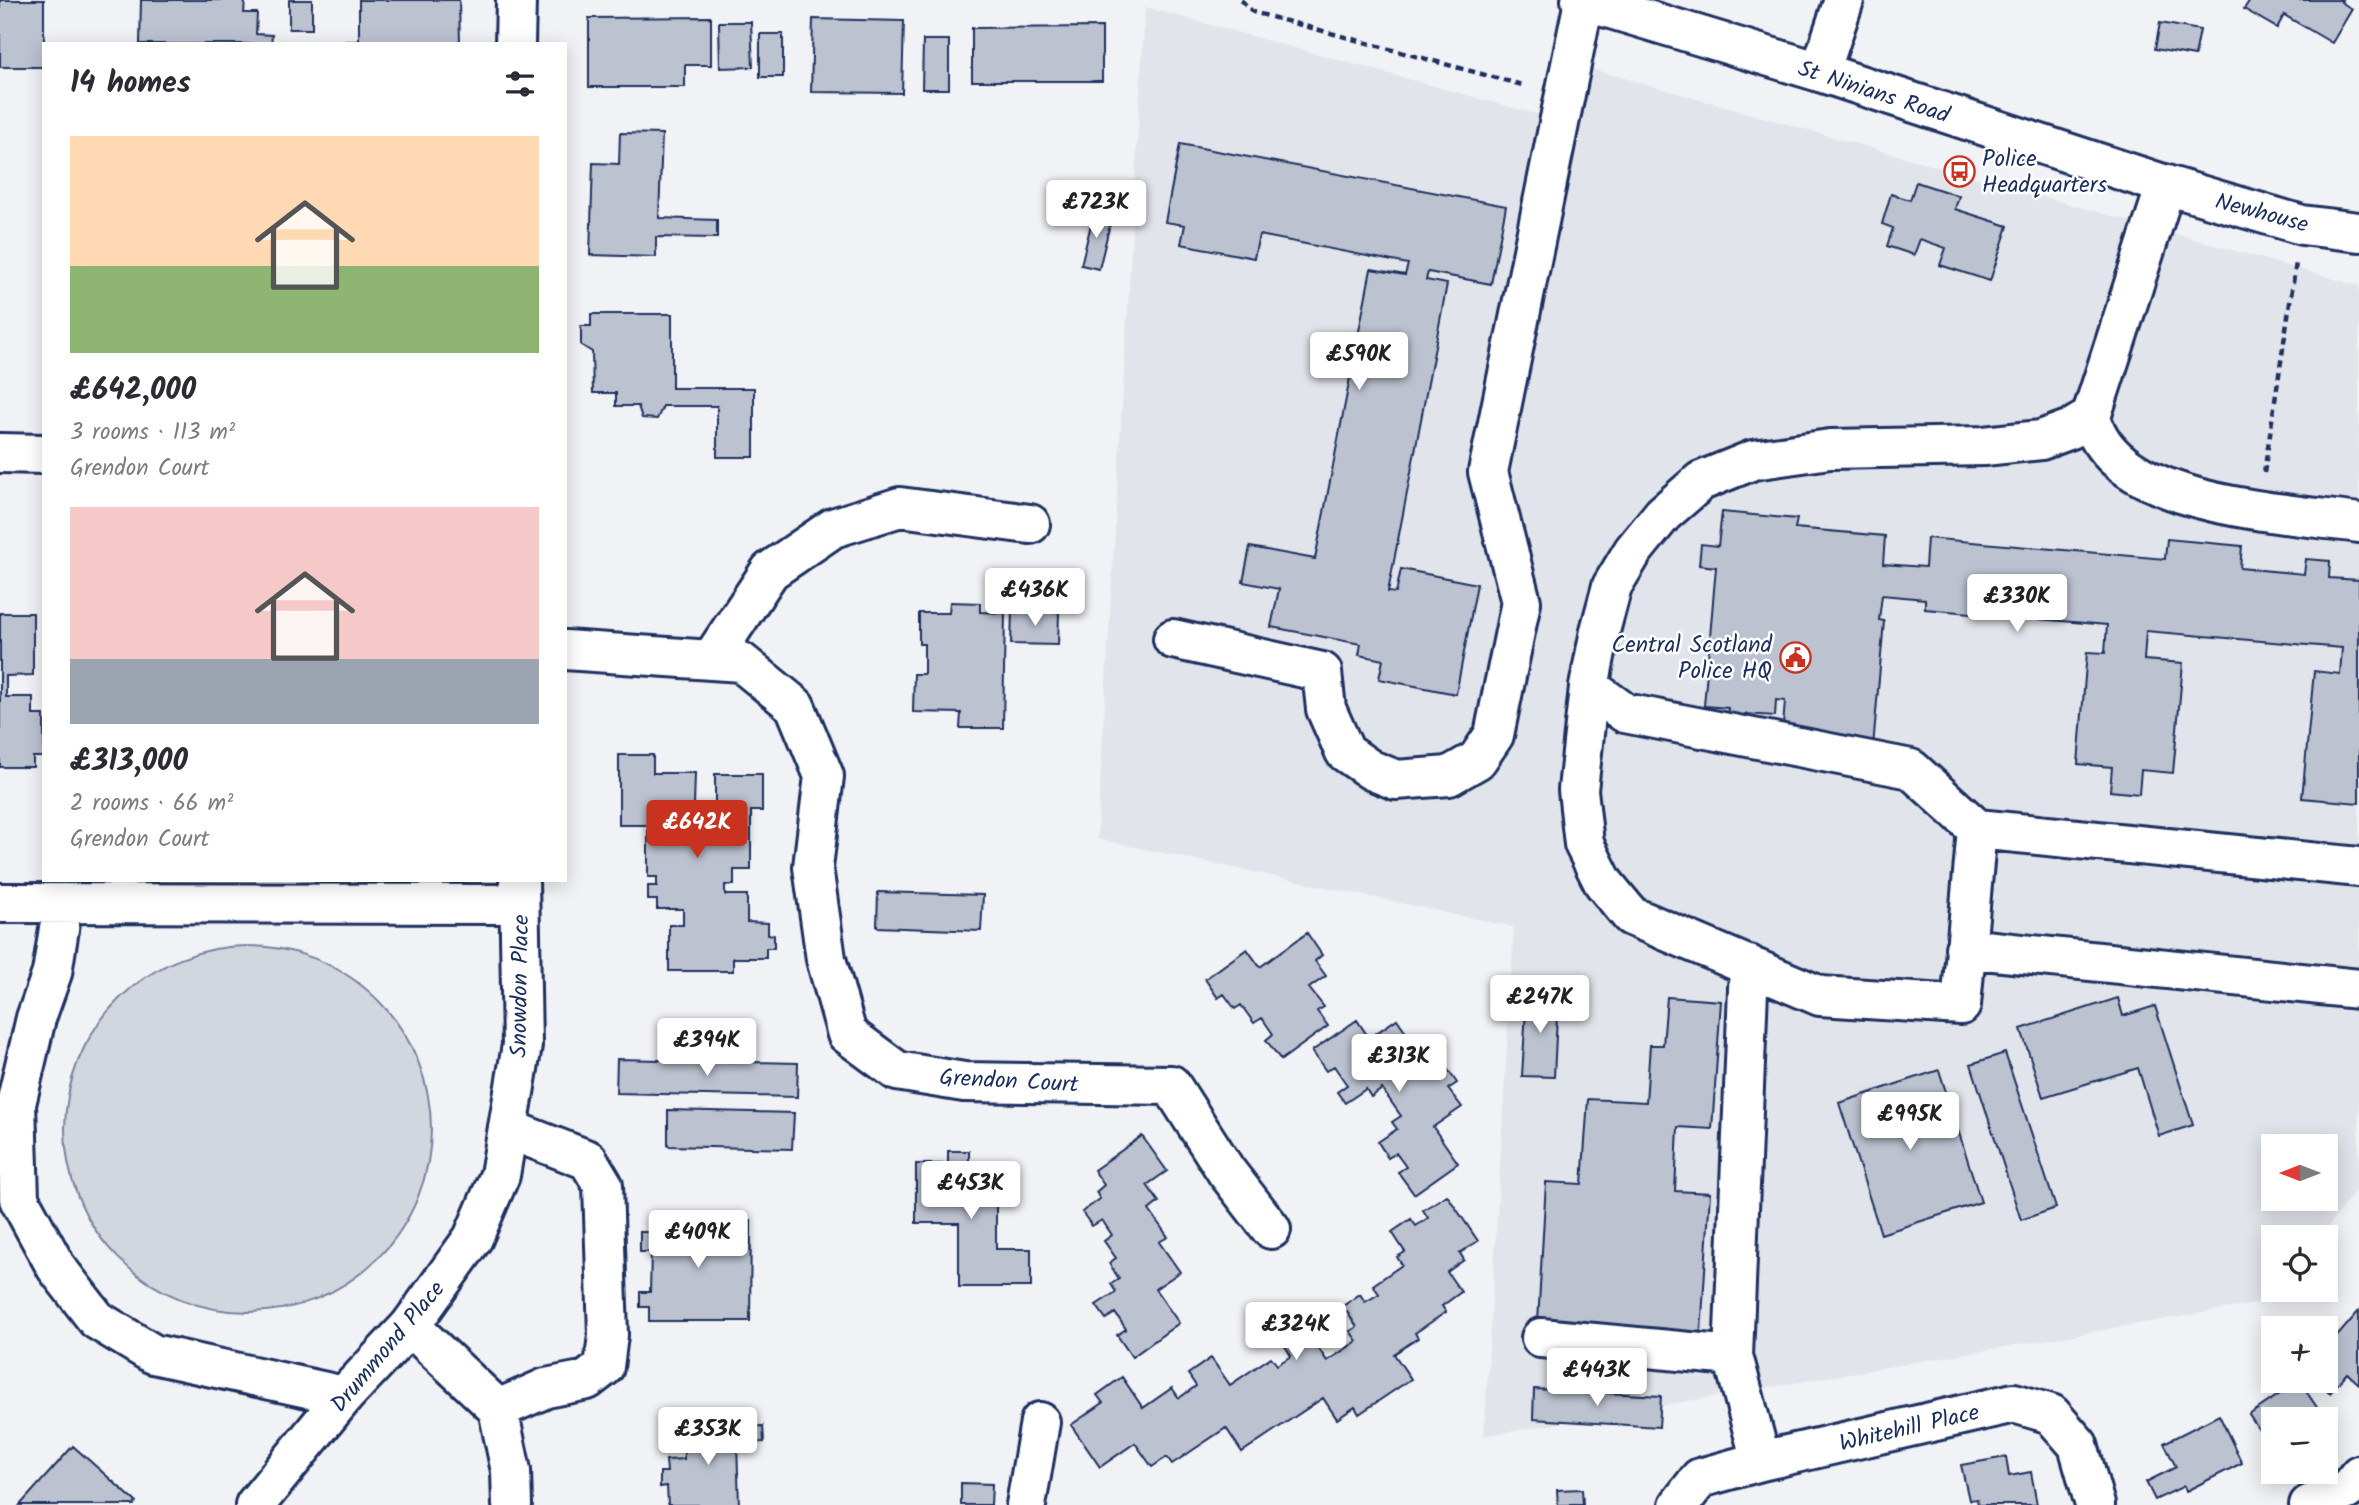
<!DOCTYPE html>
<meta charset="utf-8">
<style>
body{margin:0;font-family:Kalam,sans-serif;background:#f7f7f7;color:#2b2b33;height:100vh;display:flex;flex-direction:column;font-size:26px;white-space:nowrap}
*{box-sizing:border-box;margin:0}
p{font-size:23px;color:#7c7c81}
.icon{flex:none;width:38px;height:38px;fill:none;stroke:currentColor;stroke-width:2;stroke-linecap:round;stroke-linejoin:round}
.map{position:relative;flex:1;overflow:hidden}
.panel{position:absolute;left:42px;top:42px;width:525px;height:840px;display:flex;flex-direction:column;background:#fff;border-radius:0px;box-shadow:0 4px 18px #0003}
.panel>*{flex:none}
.needle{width:46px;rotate:270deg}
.fabs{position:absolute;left:2261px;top:1134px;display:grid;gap:14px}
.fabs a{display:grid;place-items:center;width:77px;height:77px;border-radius:0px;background:#fff;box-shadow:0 4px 18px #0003;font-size:35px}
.price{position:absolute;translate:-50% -60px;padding:0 16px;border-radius:7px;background:#fff;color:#222;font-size:23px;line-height:46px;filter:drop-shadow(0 2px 4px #0008)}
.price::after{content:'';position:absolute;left:50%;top:42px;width:21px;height:16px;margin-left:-10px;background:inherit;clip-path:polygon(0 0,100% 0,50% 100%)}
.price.current{background:#c8321e;color:#fff}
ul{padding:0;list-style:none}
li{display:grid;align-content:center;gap:14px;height:371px;padding:0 28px}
li span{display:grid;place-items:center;height:217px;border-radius:0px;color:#555}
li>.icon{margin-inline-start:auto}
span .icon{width:126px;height:126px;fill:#fffc;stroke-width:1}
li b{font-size:30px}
h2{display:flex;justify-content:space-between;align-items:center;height:84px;padding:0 28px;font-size:30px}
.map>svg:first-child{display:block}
.built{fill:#e1e4ea;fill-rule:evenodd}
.green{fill:#d2d6df;stroke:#76829e;stroke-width:2}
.building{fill:#bcc2d0;stroke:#1b2f5e;stroke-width:2}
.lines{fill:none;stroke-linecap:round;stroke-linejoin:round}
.minor-casing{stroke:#1b2f5e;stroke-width:44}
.major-casing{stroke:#1b2f5e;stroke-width:44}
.path{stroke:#1b2f5e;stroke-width:4.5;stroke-dasharray:7 5;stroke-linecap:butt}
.minor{stroke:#fff;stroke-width:38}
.major{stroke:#fff;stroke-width:38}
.labels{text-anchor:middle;stroke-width:5;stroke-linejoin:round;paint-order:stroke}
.street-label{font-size:23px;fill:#1b2f5e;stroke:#fff}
.poi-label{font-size:23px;fill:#1b2f5e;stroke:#fff;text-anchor:start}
</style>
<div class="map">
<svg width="2359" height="1505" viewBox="0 0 2359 1505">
<rect width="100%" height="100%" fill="#f1f2f5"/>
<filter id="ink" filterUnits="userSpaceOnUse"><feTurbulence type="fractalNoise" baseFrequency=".0143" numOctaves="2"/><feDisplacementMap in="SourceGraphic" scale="14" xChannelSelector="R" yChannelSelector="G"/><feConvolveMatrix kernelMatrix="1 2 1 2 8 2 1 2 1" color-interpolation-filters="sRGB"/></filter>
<g filter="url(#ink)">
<path class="built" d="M1145,7L1558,120L1571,63L2359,286V1185L2320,1237H2273V1290H2280L2272,1301L1484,1436L1514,927L1097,839ZM2273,1146H2326V1199H2273Z"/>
<path class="green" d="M65 1129a183 183 0 1 1 366 0a183 183 0 1 1-366 0Z"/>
<path class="building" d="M0,0H44V67H0Z
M141,0H245L244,13H257L256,34L272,35L271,44H140Z
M289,0H312V29H289Z
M359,0H459L460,44H346V41H359Z
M2250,0H2342L2341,2L2352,9L2332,43L2284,15L2277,28L2244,9Z
M711,17V65H685V87H589V18Z
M813,19L904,21L902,93L811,92Z
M719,22H751L753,67L720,68Z
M2160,23L2200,30L2195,56L2155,49Z
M1102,27V81H972V28Z
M760,34H783V77H760Z
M923,40H949V89H922Z
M620,133L662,134L659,218L717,220V238L656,237V257L590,255L593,163L619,164Z
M1180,144L1506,206L1491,284L1428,272L1426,280L1447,284L1388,592L1396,593L1401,569L1477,584L1456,694L1379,679L1383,660L1359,655L1361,644L1271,627L1279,589L1243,582L1250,547L1315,559L1371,269L1405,275L1408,264L1259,235L1254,258L1181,244L1185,225L1165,222Z
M1916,182L1959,196L1955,209L2008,226L1990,281L1940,265L1946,248L1920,239L1914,255L1887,246L1893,228L1882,224L1891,194L1910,200Z
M1094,212L1112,216L1099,269L1081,265Z
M591,314H672V388H754V457H717V406H663L657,419L642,418L638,406H616V393H593L592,352L581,345V326H591Z
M1722,512L1797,519L1795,528L1885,536L1883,564L1925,567L1927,538L2165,559L2167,539L2242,546L2240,568L2304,574L2306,559L2330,561L2329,578L2359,580V803L2302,798L2314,671L2340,674L2342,648L2146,631L2144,660L2183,663L2173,773L2141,770L2139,794L2110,791L2112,767L2078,764L2087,652L2105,653L2107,625L1925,609V599L1882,595L1879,620L1884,621L1873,747L1782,739L1785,701L1776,700L1775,716L1746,714L1745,731L1726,729L1728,708L1704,706L1716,567L1699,565L1701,544L1718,546Z
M950,602L980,603V612L1005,613L1003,728H960L961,713L913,712L914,674H924V644H919V613H949Z
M1012,611L1059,612L1058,645L1011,644Z
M0,613H33V675L6,676V697H33V715H44V757H33V767H0Z
M619,755H653V773H695L694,806H715V774H762V811H751V870H734V885H725V895H747V922L768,923V934L774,935V948H766V958H733V971H669V925H683V909H657V900H648V886H657V877H648V825H619Z
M878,892L983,895L981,931L877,927Z
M1307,933L1322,955L1315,961L1326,976L1309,988L1324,1007L1317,1011L1328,1026L1281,1060L1266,1040L1273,1034L1262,1018L1254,1023L1241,1005L1235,1009L1224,994L1218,998L1205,979L1247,949L1260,967Z
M1527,993L1558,995L1554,1077L1522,1076Z
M1667,997L1721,1001L1712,1129L1678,1127L1675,1191L1710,1193L1701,1333L1538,1322L1546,1182L1582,1184L1588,1099L1646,1102L1650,1045H1663Z
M2118,998L2123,1016L2155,1006L2193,1125L2159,1136L2138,1068L2043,1097L2021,1029Z
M1397,1019L1424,1058L1435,1051L1457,1083L1448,1089L1462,1107L1433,1127L1458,1163L1414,1194L1398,1172L1406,1167L1396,1153L1388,1158L1378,1142L1397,1129L1392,1122L1401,1116L1382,1089L1371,1097L1366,1089L1345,1103L1337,1092L1347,1085L1334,1066L1326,1071L1312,1051L1357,1020L1369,1038Z
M2005,1053L2056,1208L2021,1220L1971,1064Z
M617,1059L798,1063L797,1097L616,1093Z
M1939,1070L1981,1202L1881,1234L1839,1103Z
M668,1110L794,1113L792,1149L668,1146Z
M1142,1136L1167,1171L1147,1185L1159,1202L1149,1210L1168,1237L1159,1242L1180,1272L1155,1289L1179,1323L1132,1357L1117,1335L1126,1329L1115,1313L1106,1319L1096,1305L1116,1292L1111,1284L1119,1279L1109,1263L1116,1258L1104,1241L1112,1235L1102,1220L1092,1226L1082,1212L1100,1199L1096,1192L1104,1185L1094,1170Z
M948,1151H969V1165H996V1249H1031V1287H959V1223H916V1164H948Z
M1447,1195L1478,1241L1460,1253L1464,1260L1447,1272L1461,1292L1442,1306L1446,1312L1415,1333L1418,1338L1394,1354L1411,1379L1359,1414L1355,1407L1337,1419L1323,1398L1242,1452L1226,1428L1172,1464L1167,1457L1152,1467L1135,1443L1100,1467L1071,1425L1103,1403L1097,1395L1122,1377L1143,1408L1172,1388L1179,1398L1196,1386L1188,1374L1211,1358L1230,1385L1271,1357L1277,1365L1291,1356L1285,1346L1307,1331L1327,1361L1357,1341L1350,1331L1357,1327L1343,1306L1360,1294L1365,1302L1379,1294L1373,1285L1402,1265L1397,1257L1405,1252L1392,1232L1411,1219L1416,1226L1428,1218L1423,1210Z
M651,1219L751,1220L750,1321H649V1307H640V1292H650L651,1252H640V1232H651Z
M2359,1311V1384L2347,1373L2330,1393L2316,1381H2326V1349Z
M2299,1381L2325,1419H2273V1451L2249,1415Z
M1534,1389L1661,1396L1659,1427L1533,1419Z
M2219,1415L2242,1463L2186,1491L2184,1486L2155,1500L2146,1482L2176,1467L2164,1443Z
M763,1426L764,1442L737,1443L739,1505H668L667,1486L660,1487V1472H667L666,1460L684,1459L683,1429Z
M73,1446L136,1502L134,1505H20Z
M2006,1457L2009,1476L2031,1472L2037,1505H1978L1977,1499L1969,1500L1961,1465Z
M961,1483L992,1484L991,1505H961Z
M1582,1489L1583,1505H1558L1557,1490Z"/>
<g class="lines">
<defs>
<path id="minor" d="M1820,72L1844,0
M2166,185L2091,417C2112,507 2282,512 2359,523
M0,453L44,454
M1173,639L1322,672L1326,709L1345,752L1371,770L1396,780L1449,776L1477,760L1494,735L1521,602L1488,472L1584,1
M565,650L741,662L795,706L824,776L813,867L826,959L847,1034L897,1071L964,1082L1171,1085L1226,1171L1271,1229
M711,660L770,571L833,528L900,507L1030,524
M1589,687L1625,713L1911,769L1977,829L2359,867
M1977,829L1961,1005L1820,996L1631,916L1603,882L1584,844L1578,790L1589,687L1600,631L1612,586L1633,551L1663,514L1701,481L1753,460L1830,449L1984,446L2041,440L2071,429L2091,417
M0,903L519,904
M63,903L52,973L36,1018L16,1104L19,1199L56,1267L97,1320L153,1354L344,1396
M1965,948L2359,989
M1749,965L1733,1356L1761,1461
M410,1326L498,1409L511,1471L512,1505
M1541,1338L1733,1356
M498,1409L546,1388L587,1380L604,1367L608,1335L603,1185L588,1160L508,1129
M1026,1505L1040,1422
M1679,1505L1700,1478L1761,1461L2014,1403L2051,1414L2078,1445L2095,1505
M2309,1505L2347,1490L2359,1475"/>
<path id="major" d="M1581,0L1820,72L2166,185L2302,225L2359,232
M515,44L516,0
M255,1505L344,1396L410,1326L473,1238L500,1175L522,1045L519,880"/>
</defs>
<use href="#minor" class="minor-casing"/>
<use href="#major" class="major-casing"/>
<path class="path" d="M1241,0L1253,12L1526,86
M2264,473L2296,263"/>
<use href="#minor" class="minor"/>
<use href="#major" class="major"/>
</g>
</g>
<defs>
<symbol id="bus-ring" viewBox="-11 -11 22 22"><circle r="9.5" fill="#fff" stroke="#c8321e" stroke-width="1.5"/><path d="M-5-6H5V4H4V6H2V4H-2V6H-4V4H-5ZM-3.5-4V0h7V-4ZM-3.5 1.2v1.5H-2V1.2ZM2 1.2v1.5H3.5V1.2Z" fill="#c8321e"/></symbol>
<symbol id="civic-ring" viewBox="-11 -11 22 22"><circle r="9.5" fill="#fff" stroke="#c8321e" stroke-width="1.5"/><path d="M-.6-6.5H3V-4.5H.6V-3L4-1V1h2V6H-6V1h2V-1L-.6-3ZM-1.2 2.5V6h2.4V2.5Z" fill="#c8321e"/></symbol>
</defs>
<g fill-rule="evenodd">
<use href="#bus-ring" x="1942" y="154" width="35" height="35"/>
<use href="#civic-ring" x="1778" y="640" width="35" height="35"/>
</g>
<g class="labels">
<g class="street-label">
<text transform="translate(1874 91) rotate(18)" y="8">St Ninians Road</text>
<text transform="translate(2262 212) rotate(15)" y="8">Newhouse</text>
<text transform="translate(519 986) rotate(-89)" y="8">Snowdon Place</text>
<text transform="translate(1009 1080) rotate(3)" y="8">Grendon Court</text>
<text transform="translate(387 1346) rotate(-50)" y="8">Drummond Place</text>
<text transform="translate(1909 1427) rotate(-13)" y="8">Whitehill Place</text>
</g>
<g class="poi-label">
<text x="1982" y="166">Police<tspan x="1982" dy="26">Headquarters</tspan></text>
<text x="1772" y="652" text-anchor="end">Central Scotland<tspan x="1772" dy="26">Police HQ</tspan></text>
</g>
</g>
</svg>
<div class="fabs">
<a><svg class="needle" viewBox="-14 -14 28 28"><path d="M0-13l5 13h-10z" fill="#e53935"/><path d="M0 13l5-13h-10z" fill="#7c7c81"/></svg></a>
<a><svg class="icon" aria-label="locate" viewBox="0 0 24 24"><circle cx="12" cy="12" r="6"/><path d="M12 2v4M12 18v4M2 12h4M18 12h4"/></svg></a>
<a>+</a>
<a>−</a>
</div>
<b class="price" style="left:1096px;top:240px">£723K</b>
<b class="price" style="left:1359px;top:392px">£590K</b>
<b class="price" style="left:1035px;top:628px">£436K</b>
<b class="price" style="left:2017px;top:634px">£330K</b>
<b class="price current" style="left:697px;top:860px">£642K</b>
<b class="price" style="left:1540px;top:1035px">£247K</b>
<b class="price" style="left:707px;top:1078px">£394K</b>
<b class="price" style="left:1399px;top:1094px">£313K</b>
<b class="price" style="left:1910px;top:1152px">£995K</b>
<b class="price" style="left:971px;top:1221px">£453K</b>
<b class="price" style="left:698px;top:1270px">£409K</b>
<b class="price" style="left:1296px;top:1362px">£324K</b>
<b class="price" style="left:1597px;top:1408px">£443K</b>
<b class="price" style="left:708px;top:1467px">£353K</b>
<section class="panel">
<h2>14 homes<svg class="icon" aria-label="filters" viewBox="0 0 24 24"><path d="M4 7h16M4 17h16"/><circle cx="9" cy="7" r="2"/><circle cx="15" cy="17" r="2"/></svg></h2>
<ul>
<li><span style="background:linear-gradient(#ffd9b3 60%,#8fb573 0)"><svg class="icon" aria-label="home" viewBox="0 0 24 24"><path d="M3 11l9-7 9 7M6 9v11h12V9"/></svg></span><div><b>£642,000</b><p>3 rooms · 113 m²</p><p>Grendon Court</p></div></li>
<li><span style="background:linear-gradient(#f6c9c9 70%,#9aa5b1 0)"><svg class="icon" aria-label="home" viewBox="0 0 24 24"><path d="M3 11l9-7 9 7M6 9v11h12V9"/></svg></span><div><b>£313,000</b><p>2 rooms · 66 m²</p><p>Grendon Court</p></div></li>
</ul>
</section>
</div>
